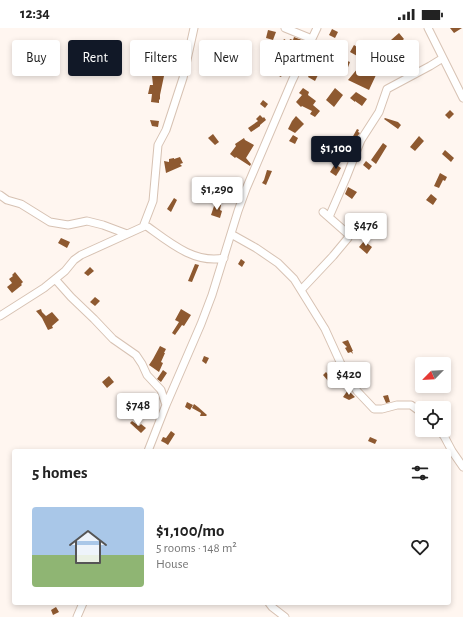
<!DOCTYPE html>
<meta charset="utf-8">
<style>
body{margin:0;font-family:"Alegreya Sans",sans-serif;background:#f6f6f6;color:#222;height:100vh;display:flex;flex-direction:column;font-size:15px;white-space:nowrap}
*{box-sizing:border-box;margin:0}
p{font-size:13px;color:#767676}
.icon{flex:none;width:22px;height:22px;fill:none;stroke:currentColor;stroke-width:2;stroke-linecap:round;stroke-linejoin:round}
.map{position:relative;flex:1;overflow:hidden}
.sheet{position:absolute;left:12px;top:421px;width:439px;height:156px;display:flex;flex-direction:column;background:#fff;border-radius:4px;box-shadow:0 2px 6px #0003}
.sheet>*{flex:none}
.hud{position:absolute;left:12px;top:12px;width:439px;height:36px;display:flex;gap:8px}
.needle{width:26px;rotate:246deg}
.fabs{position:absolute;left:415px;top:329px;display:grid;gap:8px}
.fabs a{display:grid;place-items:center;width:36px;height:36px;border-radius:4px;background:#fff;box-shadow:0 2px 6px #0003;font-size:20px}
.price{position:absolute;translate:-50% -34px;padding:0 9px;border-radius:4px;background:#fff;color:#222;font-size:13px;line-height:26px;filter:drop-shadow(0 1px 2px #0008)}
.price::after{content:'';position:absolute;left:50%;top:24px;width:12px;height:9px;margin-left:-6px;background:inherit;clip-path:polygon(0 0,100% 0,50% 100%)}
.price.active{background:#111827;color:#fff}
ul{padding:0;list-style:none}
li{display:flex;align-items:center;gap:12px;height:100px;padding:0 20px}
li+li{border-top:1px solid #e0e0e0}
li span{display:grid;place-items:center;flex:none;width:112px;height:80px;border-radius:4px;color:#555}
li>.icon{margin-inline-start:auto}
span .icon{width:48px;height:48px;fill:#fffc;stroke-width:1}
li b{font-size:17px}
h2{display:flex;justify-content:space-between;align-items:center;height:48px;padding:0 20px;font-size:17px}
.chip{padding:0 14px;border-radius:4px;background:#fff;box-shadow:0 2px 6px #0003;font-size:14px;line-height:36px}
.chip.active{background:#111827;color:#fff}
.status{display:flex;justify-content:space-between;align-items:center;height:28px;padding:0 20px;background:#fff;direction:ltr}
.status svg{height:11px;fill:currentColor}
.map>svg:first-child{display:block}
.building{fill:#8e5930}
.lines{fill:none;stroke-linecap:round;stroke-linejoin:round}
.minor-casing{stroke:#d7c2b3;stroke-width:9}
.minor{stroke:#fff;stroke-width:7}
</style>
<div class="status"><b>12:34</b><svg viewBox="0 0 49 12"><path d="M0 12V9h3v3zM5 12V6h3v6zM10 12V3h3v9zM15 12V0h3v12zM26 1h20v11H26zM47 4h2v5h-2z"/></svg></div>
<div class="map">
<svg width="463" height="589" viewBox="0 0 463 589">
<rect width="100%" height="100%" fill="#fff6f0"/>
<path class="building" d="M450,0H462L454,5Z
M332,1L338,4L335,10L329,7Z
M268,2L276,4L273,12L266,10Z
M399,5L404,11L396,18L391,12Z
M294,9L302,12L297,22L293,20L291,28L286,26L292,17L286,22L287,18L282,15L284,11L289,14L290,11L293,12Z
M323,16L328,19L324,24L350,34L347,42L334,36L331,42L323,37L315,53L308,49L312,41L308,34L313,28L316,31L320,20Z
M354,17L366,25L367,23L375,29L372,34L367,30L366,31L360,28L359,29L350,24Z
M162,39L164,48L160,67V72L159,71V75L151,74L152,66H148L150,57H153L152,48H156L154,42Z
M279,39L285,42L284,44L286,45L283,48L282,47L281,49L275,46Z
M358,40L361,43L362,41L376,47L369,62L348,52Z
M303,60L309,64L308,67L316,73L313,77L320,83L315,89L310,86L312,83L302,78L301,79L296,74L302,67L299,65Z
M335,60L343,67L334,79L326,72Z
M356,64L367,71L362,78L355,73V74L350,70Z
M263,72L268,76L265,80L260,76Z
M450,82L454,86L449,91L445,87Z
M260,87L263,90L264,89L266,92L260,97V98L251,104L248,100L258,93L256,91Z
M296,88L304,96L295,105L288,101L292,93Z
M385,90L398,94L401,97L398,101L384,91Z
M150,92L159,93L158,99L152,98Z
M357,101L359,102L358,104L360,105L356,110L353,119L349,117L351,111L345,114L347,108L352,110Z
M213,106L219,114L215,117L208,110Z
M293,107L298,110L295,116L289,113Z
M419,108L424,113L415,123L410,119Z
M244,110L245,112L254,117L246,130L251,136L250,138L236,129L235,130L230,126L236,118L235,116Z
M383,115L387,118L376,136L371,132Z
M445,122L454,130L451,134L442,126Z
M180,129L183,135L180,136L182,138L166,145L164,133L169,134V131L174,130V131Z
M366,133L372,138L369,142L363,137Z
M335,136L341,140L336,148L330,144Z
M267,142L272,143L266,157L262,155L264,152Z
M440,145L447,149L445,153L443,152L439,160L434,158Z
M222,154L227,156L224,165L219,163Z
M348,159L357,164L352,171L345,166Z
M431,166L437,171L433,177L426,172Z
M174,170L177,172L171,184L167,181Z
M215,175L221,177L220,182L222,183L220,190L211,187Z
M371,195L376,199L369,208L365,204Z
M61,210L70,214L67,220L58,215Z
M364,213L372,219L367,226L359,219Z
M241,231L245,234L242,239L238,236Z
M195,236L199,237L192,254L188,253Z
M90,239L94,243L88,248L84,245Z
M15,244L23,254L21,256L22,257L12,265L7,259L12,255L9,251L13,248L12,247Z
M95,269L100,273L95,278L90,274Z
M41,281L42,284L46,288L52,284L59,292L52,298L53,300L48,302L42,290L36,283Z
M181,281L191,287L184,298L182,297L175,307L172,305L179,294L175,292Z
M348,312L353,323H352L353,326L351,324L348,325L345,320L347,319L342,314Z
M160,318L166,321L164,325H165L161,334L163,335L159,344L149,337L153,331Z
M204,328L209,330L206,336L202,333Z
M163,342L167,345L161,354L157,351Z
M326,344L332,351L329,354L323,347Z
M109,348L114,354L107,360L102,354Z
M348,362L355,369L349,372L343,369Z
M388,367L390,374L386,375L383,368Z
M187,374L193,377L190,382L185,379Z
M194,376L198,379L207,387L206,388H200L201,385L192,380Z
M132,393L139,398L141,396L146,400L141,405L130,395Z
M171,403L175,406L168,417L165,415L161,413L163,409L166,410Z
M370,409L377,412L375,416L368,413Z
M56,579L59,584L53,587L51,582Z"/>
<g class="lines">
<defs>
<path id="minor" d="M285,0L312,11
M428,0L463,70
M0,167L7,172L21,176L50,194L68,197L87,193L103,197L127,206
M329,189L346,150L361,112L379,84L387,61L430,38L443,30
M143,199L153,173L158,117L166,102L183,50L194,0
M231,206L256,220L278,235L294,251L325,301L346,347L357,363L374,381H382L397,377H411L422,385
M55,251L71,269L94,291L113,311L136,327L142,336L147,347L161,362L166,377
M301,262L333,228L348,210V206L323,184
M0,288L44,260L65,243L74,232L81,227L145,198L148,199C170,215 195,236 224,230
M439,402L444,408L452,423L463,439
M148,423L166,377L201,296L212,267L238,183L246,161L292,53L317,0
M269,575L272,579L285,589
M77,589L83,575"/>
</defs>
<use href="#minor" class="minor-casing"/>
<use href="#minor" class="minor"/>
</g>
</svg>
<div class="fabs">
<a><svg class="needle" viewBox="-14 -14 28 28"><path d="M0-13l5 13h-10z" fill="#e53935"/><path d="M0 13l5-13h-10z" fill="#767676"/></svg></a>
<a><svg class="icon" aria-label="locate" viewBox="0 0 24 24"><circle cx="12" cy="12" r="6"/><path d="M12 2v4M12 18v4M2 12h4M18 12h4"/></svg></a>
</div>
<b class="price active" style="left:336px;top:142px">$1,100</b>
<b class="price" style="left:217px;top:183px">$1,290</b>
<b class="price" style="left:366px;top:219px">$476</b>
<b class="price" style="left:349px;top:368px">$420</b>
<b class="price" style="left:138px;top:399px">$748</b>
<div class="hud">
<a class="chip">Buy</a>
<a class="chip active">Rent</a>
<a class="chip">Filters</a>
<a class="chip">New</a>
<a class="chip">Apartment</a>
<a class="chip">House</a>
</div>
<section class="sheet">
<h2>5 homes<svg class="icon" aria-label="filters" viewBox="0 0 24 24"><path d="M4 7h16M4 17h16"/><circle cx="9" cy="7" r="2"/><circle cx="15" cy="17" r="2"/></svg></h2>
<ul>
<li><span style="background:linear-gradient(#a9c7e8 60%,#8fb573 0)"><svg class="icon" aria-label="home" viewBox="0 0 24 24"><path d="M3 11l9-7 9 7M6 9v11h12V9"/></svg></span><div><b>$1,100/mo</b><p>5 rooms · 148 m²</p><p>House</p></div><svg class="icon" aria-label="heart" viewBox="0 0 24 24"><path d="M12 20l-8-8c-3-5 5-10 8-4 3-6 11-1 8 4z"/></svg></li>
</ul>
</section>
</div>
